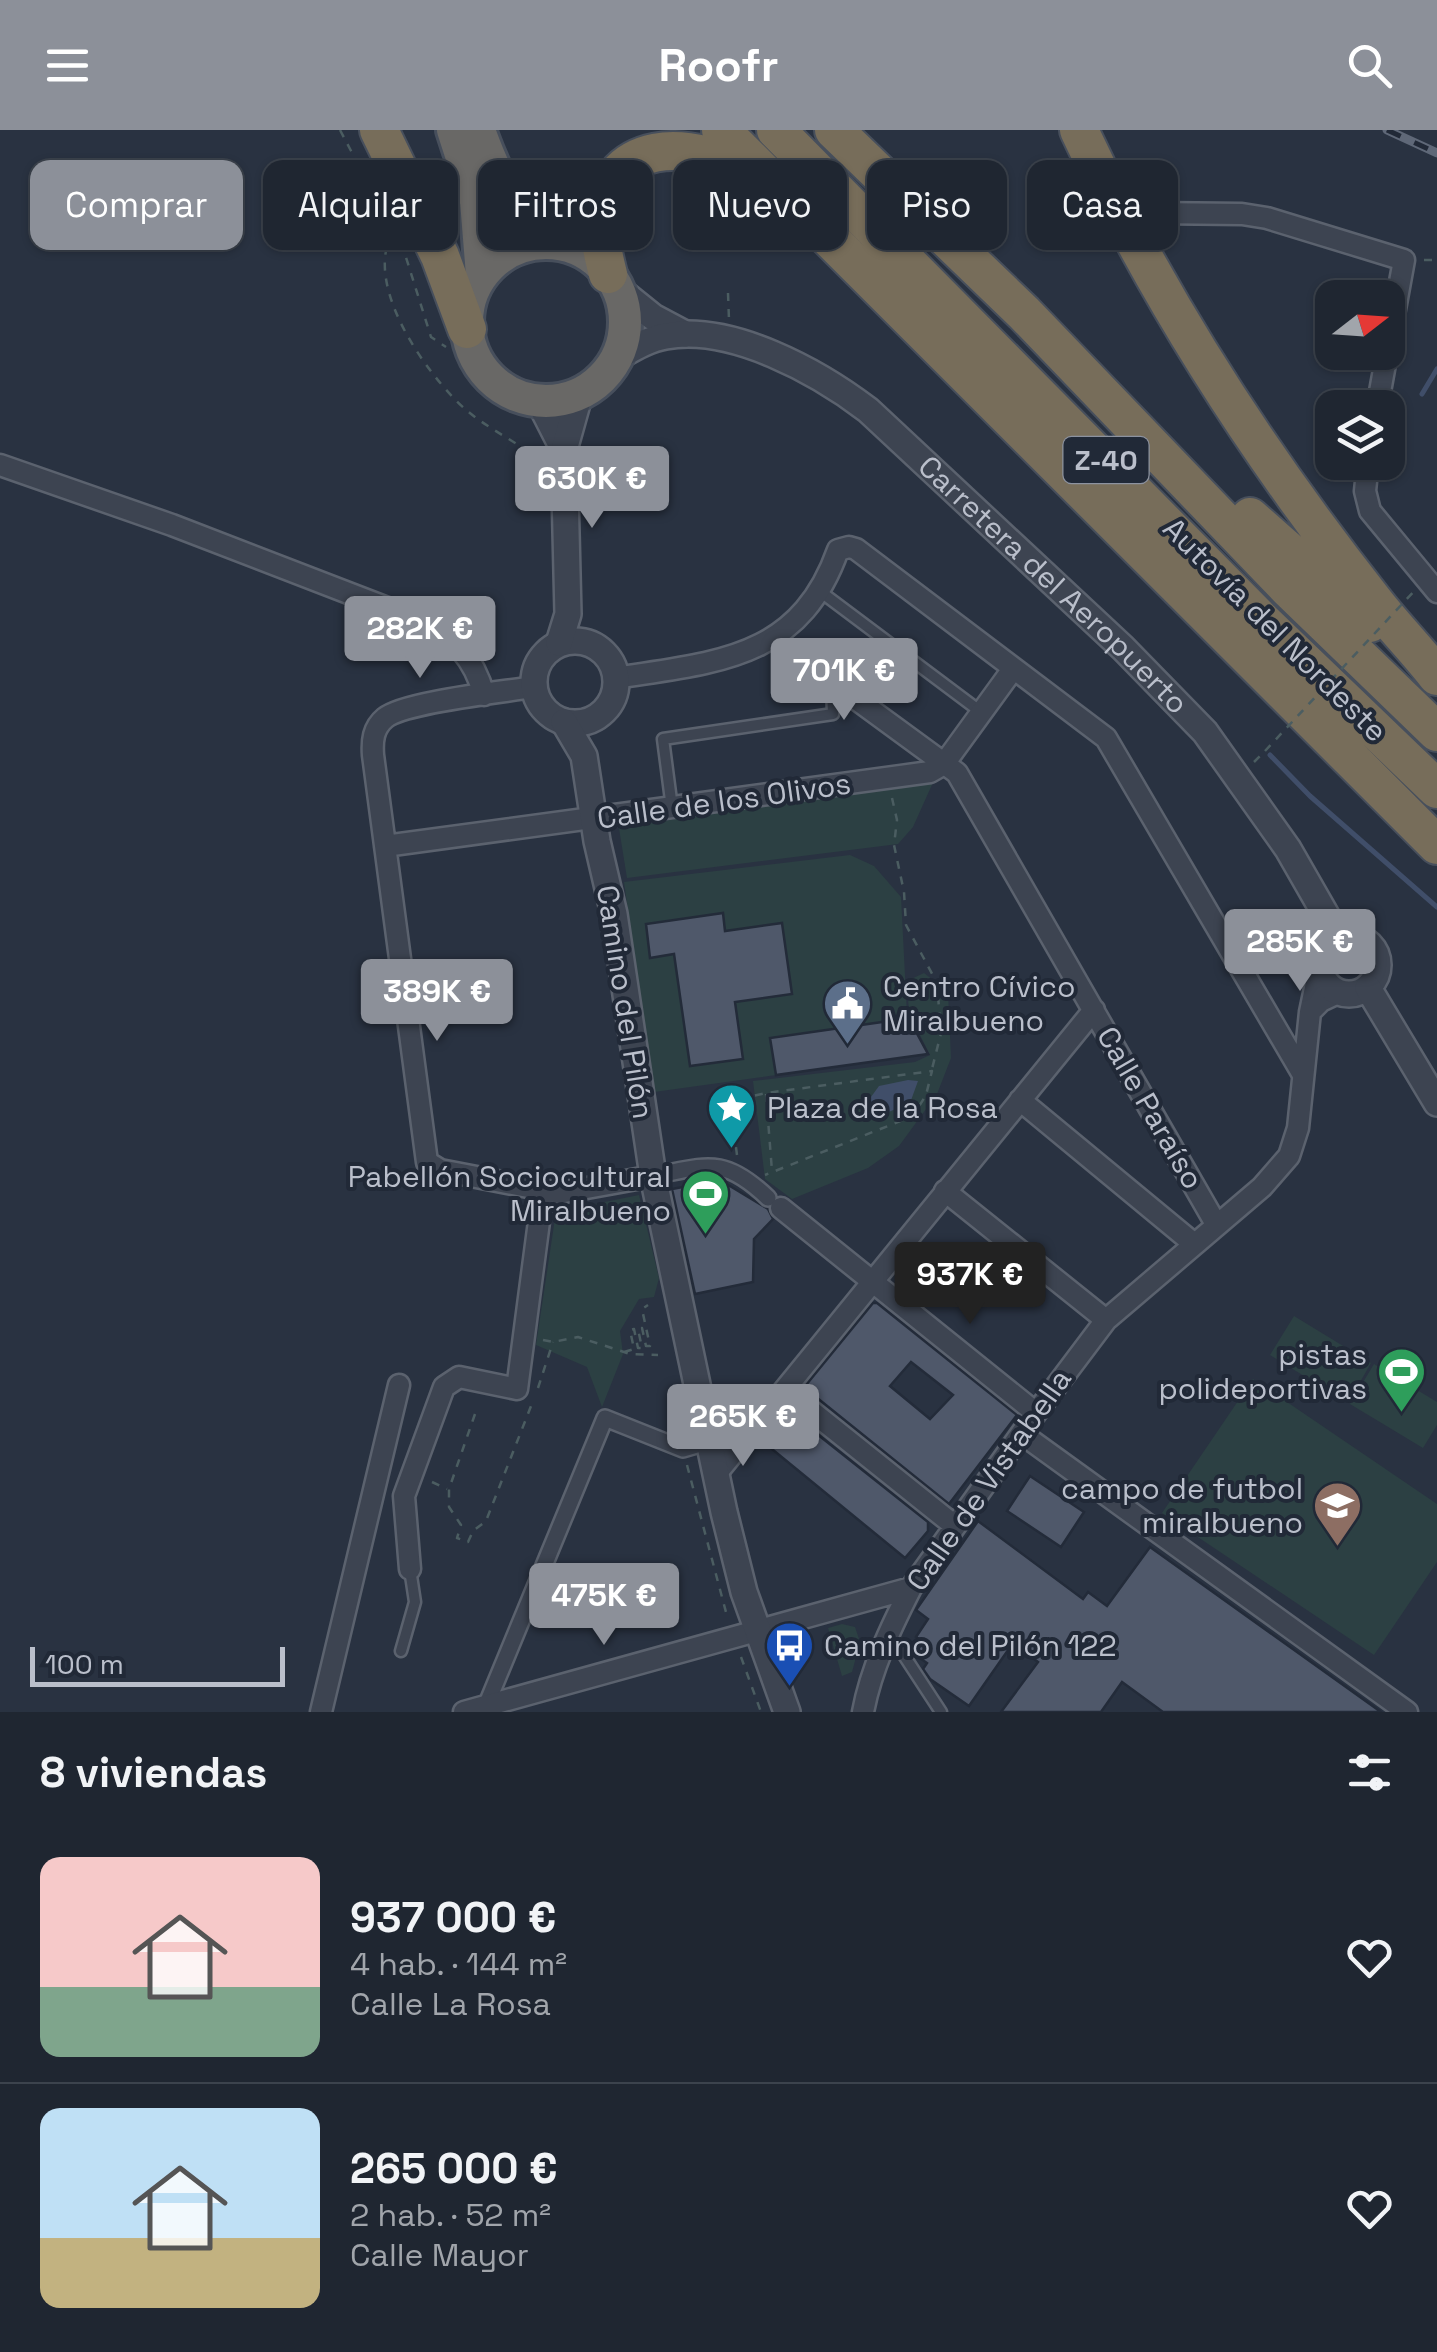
<!DOCTYPE html>
<html lang="es">
<meta charset="utf-8">
<style>
body{margin:0;font-family:"Space Grotesk",sans-serif;background:#272e39;color:#f1f3f6;height:100vh;display:flex;flex-direction:column;font-size:38px;white-space:nowrap}
*{box-sizing:border-box;margin:0}
p{font-size:32px;color:#a1a5ab}
.icon{flex:none;width:55px;height:55px;fill:none;stroke:currentColor;stroke-width:2;stroke-linecap:round;stroke-linejoin:round}
.map{position:relative;height:1582px;overflow:hidden}
.details{display:flex;flex-direction:column;background:#1f2631;flex:1}
.details>*{flex:none}
.guide{position:absolute;left:30px;top:30px;width:1378px;height:90px;display:flex;gap:20px}
.needle{width:65px;rotate:73deg}
.fabs{position:absolute;left:1315px;top:150px;display:grid;gap:20px}
.fabs a{display:grid;place-items:center;width:90px;height:90px;border-radius:20px;background:#1f2631;box-shadow:0 2px 8px #0004,0 0 0 2px #3c434d;font-size:50px}
.scale{position:absolute;left:30px;bottom:25px;width:255px;box-sizing:border-box;padding-left:10px;border:5px solid #babfcb;border-top:0;font-size:28px;line-height:35px;white-space:nowrap;color:#babfcb;-webkit-text-stroke:8px #212937;paint-order:stroke}
.price{position:absolute;translate:-50% -85px;padding:0 22px;border-radius:10px;background:#8c9099;color:#fff;font-size:32px;line-height:65px;filter:drop-shadow(0 2px 5px #0008)}
.price::after{content:'';position:absolute;left:50%;top:60px;width:30px;height:22px;margin-left:-15px;background:inherit;clip-path:polygon(0 0,100% 0,50% 100%)}
.price.current{background:#222;color:#fff}
ul{padding:0;list-style:none}
li{display:flex;align-items:center;gap:30px;height:250px;padding:0 40px}
li+li{border-top:2px solid #3c434d}
li span{display:grid;place-items:center;flex:none;width:280px;height:200px;border-radius:20px;color:#555}
li>.icon{margin-inline-start:auto}
span .icon{width:120px;height:120px;fill:#fffc;stroke-width:1}
li b{font-size:42px}
h2{display:flex;justify-content:space-between;align-items:center;height:120px;padding:0 40px;font-size:42px}
.chip{padding:0 35px;border-radius:20px;background:#1f2631;box-shadow:0 2px 8px #0004,0 0 0 2px #3c434d;font-size:35px;line-height:90px}
.chip.current{background:#8c9099;color:#fff}
header{display:flex;justify-content:space-between;align-items:center;height:130px;padding:0 40px;background:#8c9099;color:#fff;font-size:45px;font-weight:800}
.map>svg:first-child{display:block}
.green{fill:#2c4043}
.water{fill:#404e69}
.lines{fill:none;stroke-linecap:round;stroke-linejoin:round}
.stream{stroke:#404e69;stroke-width:5}
.building{fill:#4f586a;stroke:#232b39;stroke-width:2.5;fill-rule:evenodd}
.service-casing{stroke:#5b626e;stroke-width:15}
.pedestrian-casing{stroke:#5b626e;stroke-width:20}
.minor-casing{stroke:#5b626e;stroke-width:25}
.tertiary-casing{stroke:#5b626e;stroke-width:30}
.trunk-casing{stroke:#474f5c;stroke-width:38}
.motorway-casing{stroke:#474f5c;stroke-width:42}
.path{stroke:#4b5d61;stroke-width:2.5;stroke-dasharray:8 8;stroke-linecap:butt}
.service{stroke:#3d4451;stroke-width:10}
.pedestrian{stroke:#3d4451;stroke-width:15}
.minor{stroke:#3d4451;stroke-width:20}
.tertiary{stroke:#3d4451;stroke-width:25}
.trunk{stroke:#696866;stroke-width:32}
.motorway{stroke:#776d5a;stroke-width:38}
.rail-casing{stroke:#5f6878;stroke-width:9}
.rail{stroke:#212937;stroke-width:5;stroke-dasharray:15;stroke-linecap:butt}
.path-bridge{stroke:#4b5d61;stroke-width:2.5;stroke-dasharray:8 8;stroke-linecap:butt}
.labels{text-anchor:middle;stroke-width:8;stroke-linejoin:round;paint-order:stroke}
.shield{fill:#212937;stroke:#8c929f;stroke-width:2.5}
.shield-label{font-size:28px;font-weight:bold;fill:#babfcb}
.street-label{font-size:30px;fill:#babfcb;stroke:#212937}
.poi-label{font-size:30px;fill:#babfcb;stroke:#212937;text-anchor:start}
</style>
<header><svg class="icon" aria-label="menu" viewBox="0 0 24 24"><path d="M4 6h16M4 12h16M4 18h16"/></svg>Roofr<svg class="icon" aria-label="search" viewBox="0 0 24 24"><circle cx="10" cy="10" r="6"/><path d="M15 15l6 6"/></svg></header>
<div class="map">
<svg width="1437" height="1582" viewBox="0 0 1437 1582">
<rect width="100%" height="100%" fill="#293241"/>
<path class="green" d="M935,648L913,697L898,714L627,748L619,698Z
M850,725L874,736L901,767L907,885L896,890L771,908L776,945L654,962L624,752Z
M924,843L948,862L951,928L937,964L899,1016L868,1038L792,1069L765,1049L753,951L915,932L930,925L909,883L907,851Z
M639,1065L659,1148L654,1167L639,1169L620,1201L623,1224L602,1277L587,1237L536,1215L556,1082Z
M1294,1186L1371,1233L1348,1273L1270,1225Z
M1374,1234L1437,1272V1295L1423,1318L1350,1274Z
M1253,1249L1437,1374V1432L1374,1525L1162,1383Z
M842,1494L855,1497L860,1512L852,1542L842,1546L828,1498Z"/>
<path class="water" d="M908,950L918,951L910,973L872,989L871,967L879,956Z"/>
<g class="lines">
<path class="stream" d="M1422,264L1437,239
M1270,625L1310,666L1437,777"/>
</g>
<path class="building" d="M723,783L725,801L782,793L792,864L735,872L743,929L690,936L674,824L650,828L646,794Z
M907,885L928,924L776,945L770,908L896,890Z
M720,1050L768,1079L773,1089L754,1109L753,1152L695,1164L672,1059Z
M873,1173H877L1017,1285L949,1374L806,1259V1255ZM911,1232L953,1265L930,1289L890,1256Z
M788,1281L928,1392V1401L905,1428L761,1310Z
M1030,1346L1084,1382L1061,1417L1007,1381Z
M978,1391L1083,1469L1088,1462L1107,1476L1150,1417L1381,1582H1163L1122,1552L1101,1582H1001L1038,1532L1013,1513L969,1576L930,1549L923,1539L927,1533L914,1524L923,1512L916,1507L928,1489L916,1480Z"/>
<g class="lines">
<defs>
<path id="service" d="M821,462L981,582
M672,678L663,609L833,584L832,554
M890,1504L941,1582
M401,1521L415,1472L410,1439"/>
<path id="pedestrian" d="M653,1046C706,1036 723,1025 768,1068
M486,1576L605,1288L683,1319L710,1311"/>
<path id="minor" d="M1151,83L1242,84L1267,88L1404,130L1377,278
M1368,332L1365,361L1370,381L1437,462
M0,335L172,395L421,491C454,507 474,528 484,565
M774,509L957,643L1216,1094
M616,548C716,532 799,530 838,420L849,417L856,419L1106,608L1302,943
M533,557C503,562 404,572 385,588C373,598 372,611 373,625L427,1032L440,1040L559,1063L653,1046
M385,716L930,642L944,634L1013,539
M1310,882L1321,871L1338,863
M1020,970L1193,1113
M945,1061L1106,1190
M781,1078L1036,1283
M785,1260L955,1396
M1022,1304L1407,1582
M716,1344L1094,880
M410,1439L404,1366L444,1257L459,1247L517,1259L543,1061
M321,1582L399,1255
M464,1582L911,1458
M863,1582C871,1539 891,1497 911,1458L1036,1283L1106,1190L1262,1057L1289,1026L1298,998L1310,882L1320,834"/>
<g id="tertiary">
<path d="M617,158L653,187L685,204"/>
<path id="s1" d="M616,228C632,219 648,209 666,206C732,194 818,242 868,280L1123,518L1205,602L1288,719L1339,808"/>
<path d="M539,271L564,320"/>
<circle cx="575" cy="552" r="41"/>
<path d="M559,513L568,484L564,320L580,263"/>
<path d="M564,592L584,626L597,711L614,784L653,1046L724,1382L744,1462L787,1582"/>
<circle cx="1349" cy="835" r="29"/>
<path d="M1368,858L1437,973"/>
</g>
<path id="trunk" d="M453,0L476,71L482,145
M479,0C497,51 513,80 557,113
M467 192a79 79 0 1 1 158 0a79 79 0 1 1-158 0Z"/>
<path id="motorway" d="M379,0L440,126L467,199
M721,0L1437,715
M776,0L1261,490L1437,659
M834,0L1024,183L1289,459L1437,602
M1079,0C1157,168 1258,324 1373,470C1393,496 1417,520 1437,546
M608,144C604,128 600,113 600,97C602,5 695,7 753,48
M1250,387L1370,493"/>
</defs>
<use href="#service" class="service-casing"/>
<use href="#pedestrian" class="pedestrian-casing"/>
<use href="#minor" class="minor-casing"/>
<use href="#tertiary" class="tertiary-casing"/>
<use href="#trunk" class="trunk-casing"/>
<use href="#motorway" class="motorway-casing"/>
<path class="path" d="M340,0L404,121L431,207L446,217
M393,102C362,154 426,244 465,279C489,300 519,312 542,333
M1424,130H1437
M728,163L729,190
M1254,632L1265,621
M892,668L897,690L894,715L904,762L906,795L937,853L941,903L932,939
M1361,802C1377,810 1382,823 1382,840
M766,964L772,1041
M737,1025L730,971L766,963L932,941L926,965L913,986L765,1045
M543,1210L553,1212L578,1207L630,1224L658,1225
M624,1222L634,1219L630,1200L634,1199L638,1218H642L638,1199L642,1198L646,1216H650L642,1179L648,1175
M538,1258L553,1212
M475,1284L449,1359V1377L461,1395L457,1408L468,1412L473,1401L486,1391L533,1271
M687,1335L727,1486
M432,1352L447,1359
M741,1527L761,1582"/>
<use href="#service" class="service"/>
<use href="#pedestrian" class="pedestrian"/>
<use href="#minor" class="minor"/>
<use href="#tertiary" class="tertiary"/>
<use href="#trunk" class="trunk"/>
<use href="#motorway" class="motorway"/>
<defs>
<path id="rail" d="M1387,0L1437,23"/>
</defs>
<use href="#rail" class="rail-casing"/>
<use href="#rail" class="rail"/>
<path class="path-bridge" d="M1265,621L1417,458"/>
</g>
<defs>
<symbol id="civic-pin" viewBox="-11 -11 22 30"><path d="M0 17L-7.5 6A9.5 9.5 0 1 1 7.5 6Z" fill="#5c6f8a" stroke="#212937"/><path d="M-.6-6.5H3V-4.5H.6V-3L4-1V1h2V6H-6V1h2V-1L-.6-3ZM-1.2 2.5V6h2.4V2.5Z" fill="#fff"/></symbol>
<symbol id="sight-pin" viewBox="-11 -11 22 30"><path d="M0 17L-7.5 6A9.5 9.5 0 1 1 7.5 6Z" fill="#0f9aa8" stroke="#212937"/><path d="M0-6L1.8-2.2L6-1.7L2.9 1.2L3.7 5.4L0 3.3L-3.7 5.4L-2.9 1.2L-6-1.7L-1.8-2.2Z" fill="#fff"/></symbol>
<symbol id="stadium-pin" viewBox="-11 -11 22 30"><path d="M0 17L-7.5 6A9.5 9.5 0 1 1 7.5 6Z" fill="#2e9e5b" stroke="#212937"/><path d="M0-5a6.5 5 0 1 0 0 10a6.5 5 0 1 0 0-10ZM-3.5-1.8h7v3.6h-7Z" fill="#fff"/></symbol>
<symbol id="university-pin" viewBox="-11 -11 22 30"><path d="M0 17L-7.5 6A9.5 9.5 0 1 1 7.5 6Z" fill="#8d6e63" stroke="#212937"/><path d="M0-5L7-2L0 1L-7-2ZM-4 1L0 2.5L4 1V4Q0 6-4 4Z" fill="#fff"/></symbol>
<symbol id="bus-pin" viewBox="-11 -11 22 30"><path d="M0 17L-7.5 6A9.5 9.5 0 1 1 7.5 6Z" fill="#1a4fb4" stroke="#212937"/><path d="M-5-6H5V4H4V6H2V4H-2V6H-4V4H-5ZM-3.5-4V0h7V-4ZM-3.5 1.2v1.5H-2V1.2ZM2 1.2v1.5H3.5V1.2Z" fill="#fff"/></symbol>
</defs>
<g fill-rule="evenodd">
<use href="#civic-pin" x="820" y="846" width="55" height="75"/>
<use href="#sight-pin" x="704" y="950" width="55" height="75"/>
<use href="#stadium-pin" x="678" y="1036" width="55" height="75"/>
<use href="#stadium-pin" x="1374" y="1214" width="55" height="75"/>
<use href="#university-pin" x="1310" y="1348" width="55" height="75"/>
<use href="#bus-pin" x="762" y="1488" width="55" height="75"/>
</g>
<g class="labels">
<rect class="shield" x="1063.5" y="307" width="85" height="46" rx="8"/>
<g class="shield-label">
<text x="1106" y="340">Z-40</text>
</g>
<g class="street-label">
<text dy="10" stroke="none"><textPath href="#s1" startOffset="530">Carretera del Aeropuerto</textPath></text>
<text transform="translate(1275 500) rotate(45)" y="10">Autovía del Nordeste</text>
<text transform="translate(724 671) rotate(-8)" y="10">Calle de los Olivos</text>
<text transform="translate(625 872) rotate(81)" y="10">Camino del Pilón</text>
<text transform="translate(1150 978) rotate(60)" y="10">Calle Paraíso</text>
<text transform="translate(989 1350) rotate(-55)" y="10">Calle de Vistabella</text>
</g>
<g class="poi-label">
<text x="883" y="867">Centro Cívico<tspan x="883" dy="34">Miralbueno</tspan></text>
<text x="767" y="988">Plaza de la Rosa</text>
<text x="671" y="1057" text-anchor="end">Pabellón Sociocultural<tspan x="671" dy="34">Miralbueno</tspan></text>
<text x="1367" y="1235" text-anchor="end">pistas<tspan x="1367" dy="34">polideportivas</tspan></text>
<text x="1303" y="1369" text-anchor="end">campo de futbol<tspan x="1303" dy="34">miralbueno</tspan></text>
<text x="824" y="1526">Camino del Pilón 122</text>
</g>
</g>
</svg>
<div class="fabs">
<a><svg class="needle" viewBox="-14 -14 28 28"><path d="M0-13l5 13h-10z" fill="#e53935"/><path d="M0 13l5-13h-10z" fill="#a1a5ab"/></svg></a>
<a><svg class="icon" aria-label="layers" viewBox="0 0 24 24"><path d="M12 4l9 5-9 5-9-5zM3 14l9 5 9-5"/></svg></a>
</div>
<div class="scale">100 m</div>
<b class="price" style="left:592px;top:401px">630K €</b>
<b class="price" style="left:420px;top:551px">282K €</b>
<b class="price" style="left:844px;top:593px">701K €</b>
<b class="price" style="left:1300px;top:864px">285K €</b>
<b class="price" style="left:437px;top:914px">389K €</b>
<b class="price current" style="left:970px;top:1197px">937K €</b>
<b class="price" style="left:743px;top:1339px">265K €</b>
<b class="price" style="left:604px;top:1518px">475K €</b>
<div class="guide">
<a class="chip current">Comprar</a>
<a class="chip">Alquilar</a>
<a class="chip">Filtros</a>
<a class="chip">Nuevo</a>
<a class="chip">Piso</a>
<a class="chip">Casa</a>
</div>
</div>
<section class="details">
<h2>8 viviendas<svg class="icon" aria-label="filters" viewBox="0 0 24 24"><path d="M4 7h16M4 17h16"/><circle cx="9" cy="7" r="2"/><circle cx="15" cy="17" r="2"/></svg></h2>
<ul>
<li><span style="background:linear-gradient(#f6c9c9 65%,#7fa58c 0)"><svg class="icon" aria-label="home" viewBox="0 0 24 24"><path d="M3 11l9-7 9 7M6 9v11h12V9"/></svg></span><div><b>937 000 €</b><p>4 hab. · 144 m²</p><p>Calle La Rosa</p></div><svg class="icon" aria-label="heart" viewBox="0 0 24 24"><path d="M12 20l-8-8c-3-5 5-10 8-4 3-6 11-1 8 4z"/></svg></li>
<li><span style="background:linear-gradient(#bfe0f5 65%,#c2b280 0)"><svg class="icon" aria-label="home" viewBox="0 0 24 24"><path d="M3 11l9-7 9 7M6 9v11h12V9"/></svg></span><div><b>265 000 €</b><p>2 hab. · 52 m²</p><p>Calle Mayor</p></div><svg class="icon" aria-label="heart" viewBox="0 0 24 24"><path d="M12 20l-8-8c-3-5 5-10 8-4 3-6 11-1 8 4z"/></svg></li>
</ul>
</section>
